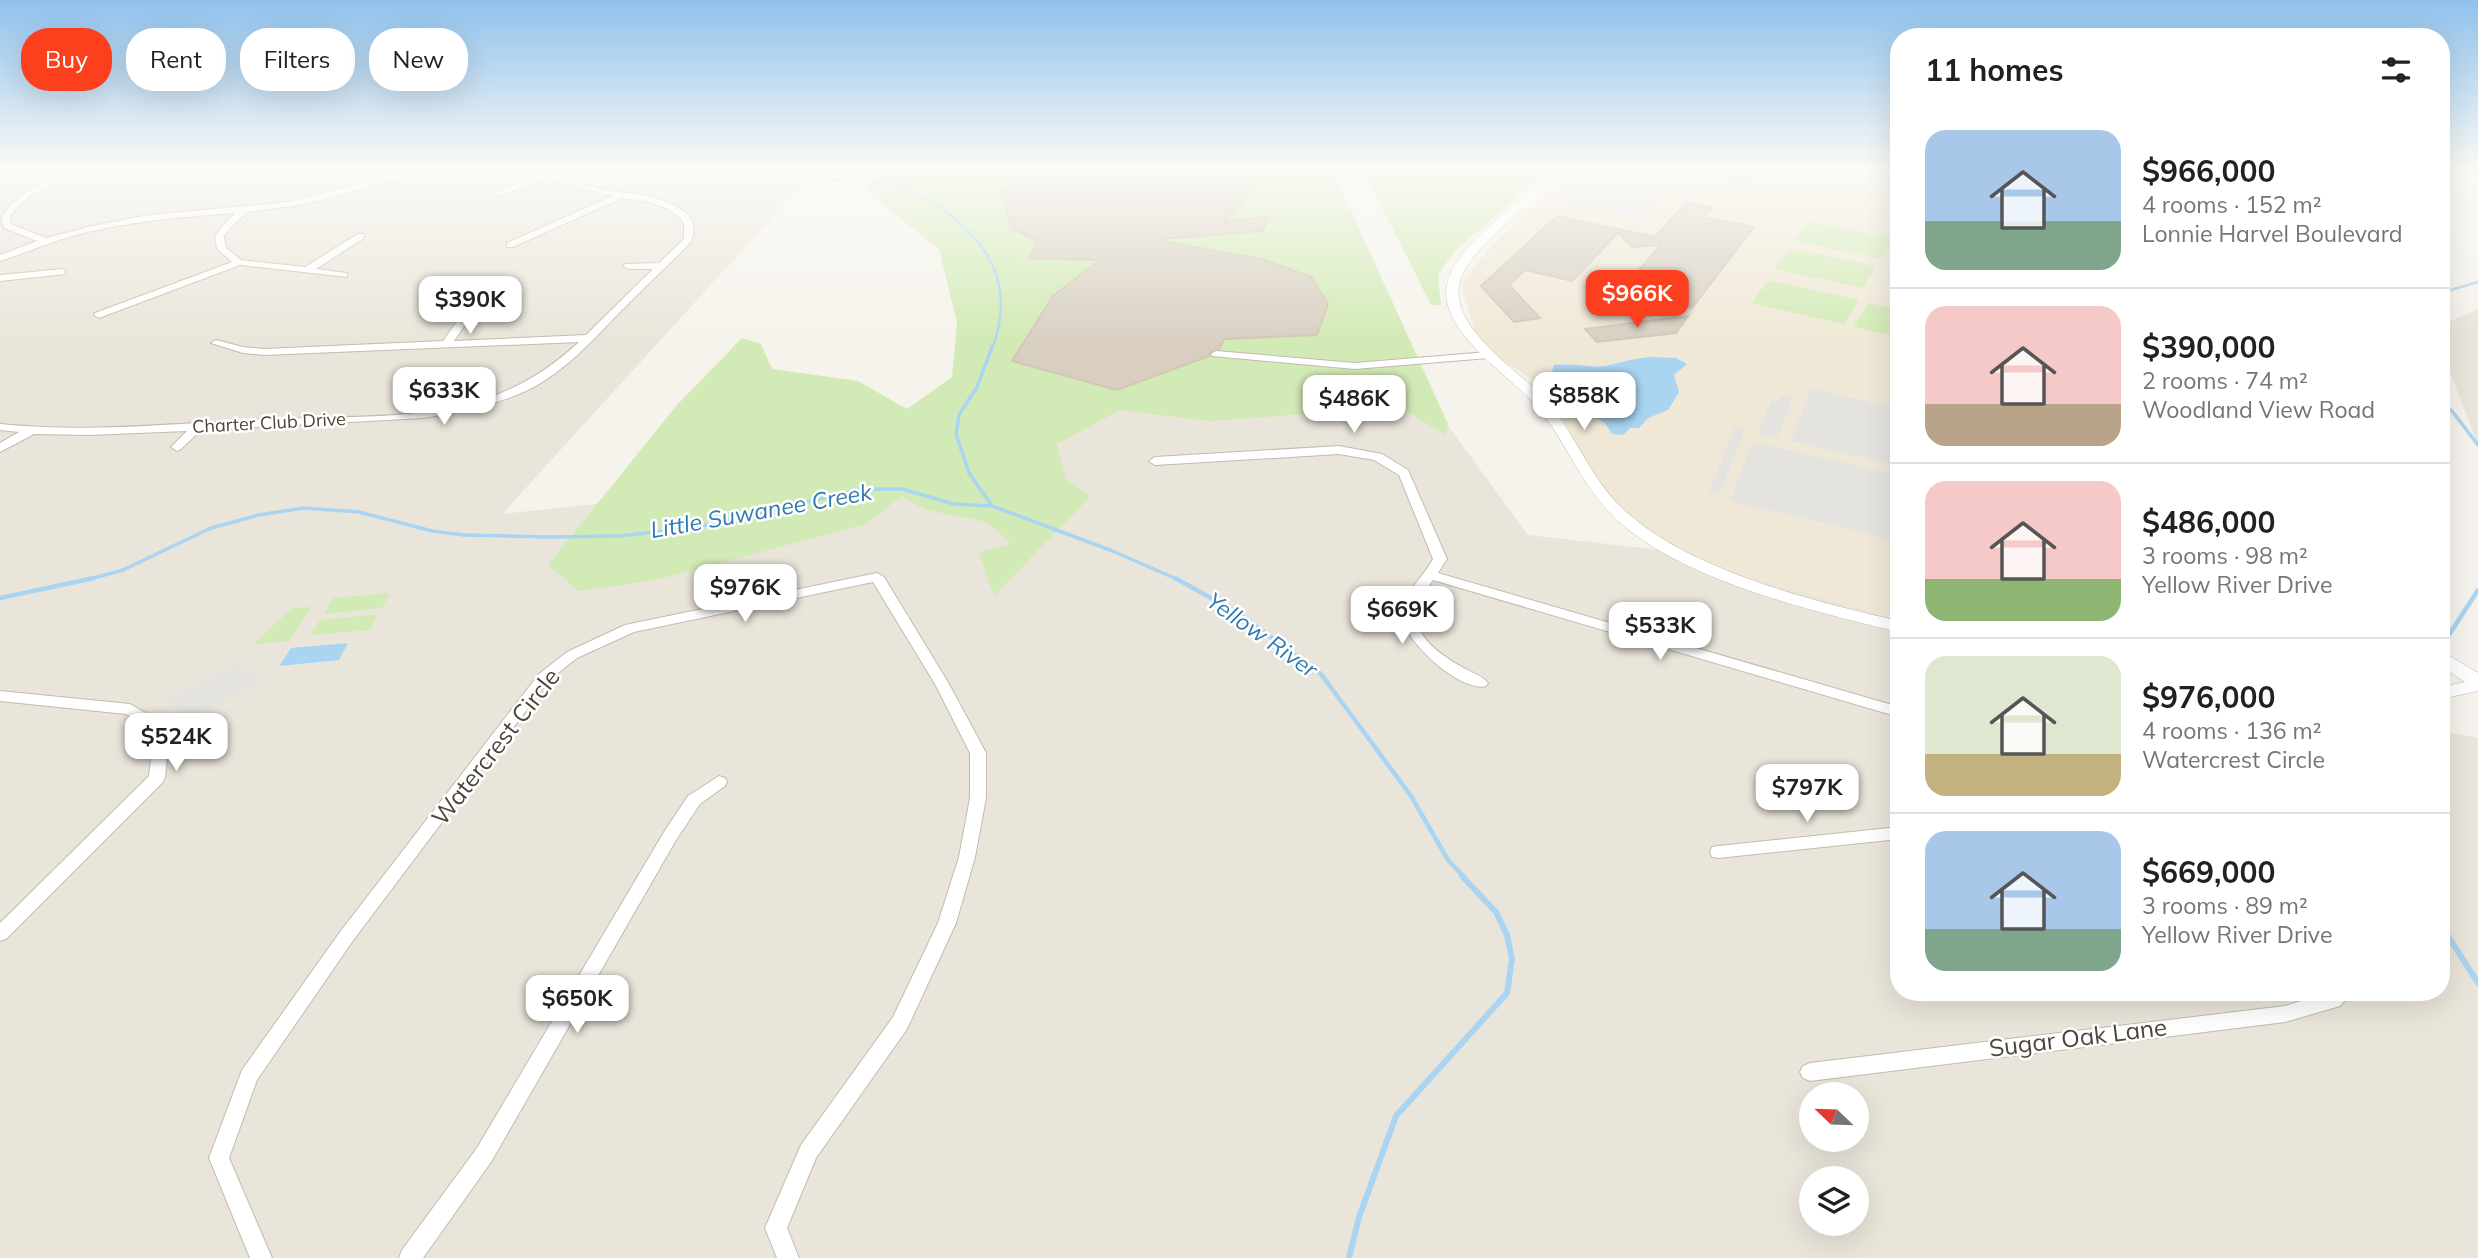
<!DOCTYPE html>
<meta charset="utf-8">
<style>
body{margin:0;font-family:Mulish,sans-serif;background:#f6f6f6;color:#202124;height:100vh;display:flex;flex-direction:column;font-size:26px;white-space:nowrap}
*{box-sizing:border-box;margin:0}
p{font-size:23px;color:#757577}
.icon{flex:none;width:38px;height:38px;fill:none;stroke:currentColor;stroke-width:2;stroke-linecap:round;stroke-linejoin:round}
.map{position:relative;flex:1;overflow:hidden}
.side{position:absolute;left:1890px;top:28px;width:560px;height:973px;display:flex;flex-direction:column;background:#fff;border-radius:28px;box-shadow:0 7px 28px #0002}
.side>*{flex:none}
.hud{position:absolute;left:21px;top:28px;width:665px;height:63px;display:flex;gap:14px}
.needle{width:46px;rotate:293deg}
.buttons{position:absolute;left:1799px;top:1082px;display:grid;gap:14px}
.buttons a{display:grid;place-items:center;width:70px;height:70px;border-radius:50%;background:#fff;box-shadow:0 7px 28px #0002;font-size:35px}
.price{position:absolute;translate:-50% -60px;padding:0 16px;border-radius:14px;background:#fff;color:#222;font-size:23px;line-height:46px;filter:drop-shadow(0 2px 4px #0008)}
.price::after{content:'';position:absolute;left:50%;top:42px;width:21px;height:16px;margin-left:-10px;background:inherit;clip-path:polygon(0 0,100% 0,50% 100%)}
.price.active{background:#fc3f1d;color:#fff}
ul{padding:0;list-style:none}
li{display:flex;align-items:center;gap:21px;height:175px;padding:0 35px}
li+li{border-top:2px solid #e0e0e0}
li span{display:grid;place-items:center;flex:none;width:196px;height:140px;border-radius:21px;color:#555}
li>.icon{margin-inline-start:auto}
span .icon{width:84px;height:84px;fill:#fffc;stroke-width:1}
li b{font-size:30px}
h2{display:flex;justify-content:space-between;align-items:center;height:84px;padding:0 35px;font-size:30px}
.chip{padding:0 24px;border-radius:28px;background:#fff;box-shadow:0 7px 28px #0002;font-size:24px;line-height:63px}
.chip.active{background:#fc3f1d;color:#fff}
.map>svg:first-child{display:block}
.residential{fill:#eae5da;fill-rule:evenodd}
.education{fill:#efe8d6}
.green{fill:#d2eab5}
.parking{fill:#e5e3e0}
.water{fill:#a9d4f2}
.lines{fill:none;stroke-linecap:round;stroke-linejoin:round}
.stream-far3{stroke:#a9d4f2;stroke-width:2.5}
.stream-far2{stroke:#a9d4f2;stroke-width:3.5}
.stream-far1{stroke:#a9d4f2;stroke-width:4.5}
.stream{stroke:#a9d4f2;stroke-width:6}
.building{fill:#d8cfc1;stroke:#d3c7b4;stroke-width:2}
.minor-casing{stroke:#c2bbae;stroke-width:2}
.tertiary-casing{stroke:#c2bbae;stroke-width:1}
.motorway-casing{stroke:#e0a43c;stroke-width:2}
.minor{fill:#fff;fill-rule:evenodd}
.tertiary{fill:#fff;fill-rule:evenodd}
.motorway{fill:#ffcf6e;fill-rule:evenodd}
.labels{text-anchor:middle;stroke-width:5;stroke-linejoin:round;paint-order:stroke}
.far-street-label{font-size:18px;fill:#4b4439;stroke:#fff}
.water-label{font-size:23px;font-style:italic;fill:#2e7ab2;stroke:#fff}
.near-street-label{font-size:24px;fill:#4b4439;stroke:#fff}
</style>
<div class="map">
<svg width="2478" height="1258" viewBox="0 0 2478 1258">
<rect width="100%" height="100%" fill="#f6f3ec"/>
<path class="residential" d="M0,167H808L800,187L502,514L946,467L1093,397L1419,386L1528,535L1899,577V992H2441V731L2478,738V1258H0ZM1811,1094H1857V1139H1811ZM1811,1178H1857V1223H1811Z
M2478,309V445L2441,348V325Z"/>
<path class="education" d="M1567,167H1899V620L1684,559L1603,500L1548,389L1479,346L1461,284L1493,244L1561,182Z"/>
<path class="green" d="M886,167H1331L1448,424L1446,435L1399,407L1210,421L1120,410L1057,444L1066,479L1090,497L994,596L979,552L1011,544L987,522L926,510L902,496L866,524L656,580L578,591L548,565L676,406L742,338L761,344L772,369L858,381L907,409L952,377L957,323L939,249L866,191Z
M1362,167H1540L1539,178L1454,252L1438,275L1441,305H1431Z
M1809,221L1893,238L1881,259L1795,241Z
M1789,248L1876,266L1863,288L1774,269Z
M1768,280L1859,300L1844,324L1752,303Z
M1868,303L1899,309V337L1854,327Z
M390,593L382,608L324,614L333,598Z
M311,607L289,641L253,644L292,608Z
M378,614L370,630L310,635L320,620Z"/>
<path class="parking" d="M1585,167H1626L1678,178L1639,218L1549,199Z
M1811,389L1899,408V466L1791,441Z
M1782,395L1793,397L1778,439L1758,434L1771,400L1779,402Z
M1736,426L1746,428L1719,495L1708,492Z
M1752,442L1899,475V541L1730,501Z
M238,664L260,681L187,719L165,701Z"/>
<path class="water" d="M1652,357L1676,358L1687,364L1674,375L1679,392L1668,410L1648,418L1639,428H1630L1623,435L1612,434L1605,423L1594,417L1595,405L1550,377L1554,365C1569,363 1594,368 1606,366C1622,362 1635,358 1652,357Z
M348,643L339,660L279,666L291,648Z"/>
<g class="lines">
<path class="stream-far3" d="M781,167C798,171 816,178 833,180C853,183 878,178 897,185C913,190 931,201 944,210C992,246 1015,289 992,349
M896,184L901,167
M2441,293L2478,282"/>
<path class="stream-far2" d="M992,347L977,387L959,415L956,434L969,473L992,506L1110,550L1179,580
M2441,404L2452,411L2478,445
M86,580L123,570L211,528L259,515L304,508L359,512L432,531L464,535L547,537L619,536L698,527L862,489H902L954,504L991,506"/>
<path class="stream-far1" d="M1175,578L1238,613L1321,674L1411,796L1448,860L1464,877
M0,598L94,578
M2447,638L2478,590"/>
<path class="stream" d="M2441,925L2478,983
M1349,1258L1359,1217L1396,1116L1507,993L1512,959L1507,935L1496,912L1462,876"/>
</g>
<path class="building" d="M981,167H1261L1247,199L1224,221L1269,217L1262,231L1161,239V241L1262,259L1311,277L1328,304L1317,335L1224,339L1219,349L1210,352L1209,356L1117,390L1012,361L1053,296L1100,260L1029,258L1038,241L1011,228L1002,194L1014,180L981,174Z
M1701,167H1740L1756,172L1746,182L1701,173Z
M1687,202L1712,207L1703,217L1754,227L1692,308L1619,292L1661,245L1632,247L1618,233L1572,281L1525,270L1509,285L1540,318L1514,322L1481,286L1557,216L1655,237Z
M1688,316L1676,333L1597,342L1585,329Z"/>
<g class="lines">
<defs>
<path id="minor" d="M82,167H94C65,185 27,186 9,219L11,224L46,238L92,226L149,215L288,202L418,168L441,167L307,204L248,212L232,226L224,236L226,248L241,260L305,267L358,234H364V238L316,269L347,273V277L240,265L99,318L94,315L95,313L232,262L217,249L215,236L226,222L236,213C182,217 129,221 76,235C50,242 26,253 0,261V255L37,241L4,228L1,219C18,188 51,179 82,167Z
M504,167C535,167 563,180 593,187C622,195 661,192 686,213C695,221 695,231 691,242C667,266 642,290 618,314C592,341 566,370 532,388C498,405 460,412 423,418L201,430L181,449L177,451L171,447L187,431L90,435L34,434L0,452V443L19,432L0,430V424C90,433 179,423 270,419C343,416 420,421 490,397C525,385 553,366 579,342L264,355L243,353L211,343L216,340L243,347L264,349L443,341L465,310L469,309L474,312L454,341L586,335L653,269H628L623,266L625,264L659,263L684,239V224L680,217L666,208L647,202L622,198L513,247H507V243L612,196L545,178L503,195H497V191L537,176Z
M62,269L65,270V274L0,281V275Z
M1216,351L1355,363L1488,352L1493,355L1488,358L1355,369L1212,356L1211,354Z
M1339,446L1382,454L1408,470L1447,559L1438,573L1899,707V717L1433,580C1402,622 1421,643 1460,666C1470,672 1482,675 1488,683L1486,686C1462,693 1404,642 1402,616C1401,594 1424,577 1433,559L1399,475L1374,460L1339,454L1155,465L1149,461L1155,457Z
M877,573L884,577L949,684L986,753V798L975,857L956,923L907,1029L816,1158L787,1228L799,1258H777L765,1228L801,1145L893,1017L938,923L959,857L970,798V753L935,684L873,582L634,632L577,658L549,680L352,942L257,1080L229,1158L272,1258H250L209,1158L242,1070L340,932L539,674L567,652L625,625Z
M0,691L130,704L167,725L170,729L165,778L163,782L6,939L0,941V923L149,776L154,731L126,714L0,701Z
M719,776L725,778L727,782L725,786L700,804L676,840L491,1162L423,1258H399L402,1250L477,1148L664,832L688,796Z
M1899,827V839L1718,858L1712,857L1710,852L1712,847L1718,846Z
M2329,992H2352L2340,1006L2285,1022L1810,1081L1803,1078L1800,1072L1803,1066L1810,1063L2285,1006Z"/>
<path id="tertiary" d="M1557,167H1567L1560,179C1534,201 1464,252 1459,285C1452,328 1512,366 1538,392C1573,426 1587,475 1622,508C1687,570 1812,601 1899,621V632C1812,611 1671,578 1609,512C1576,477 1561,429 1527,396C1500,370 1438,327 1447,284C1455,245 1522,200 1552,175Z
M2441,651L2478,673V691L2441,699V687L2465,682L2441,666Z"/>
<path id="motorway" d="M2465,167H2478V174Z"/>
</defs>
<use href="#minor" class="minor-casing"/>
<use href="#tertiary" class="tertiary-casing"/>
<use href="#motorway" class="motorway-casing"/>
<use href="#minor" class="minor"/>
<use href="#tertiary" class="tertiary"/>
<use href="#motorway" class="motorway"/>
</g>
<linearGradient id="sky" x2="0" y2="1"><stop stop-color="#8fc1ec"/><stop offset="0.49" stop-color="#fbfaf6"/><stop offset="1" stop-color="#fbfaf6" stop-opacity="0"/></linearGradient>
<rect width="2478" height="343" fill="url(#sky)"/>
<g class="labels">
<g class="far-street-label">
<text transform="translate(269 423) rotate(-3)" y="6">Charter Club Drive</text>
</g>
<g class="water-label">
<text transform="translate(761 511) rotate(-10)" y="8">Little Suwanee Creek</text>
<text transform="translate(1262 635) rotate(35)" y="8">Yellow River</text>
</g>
<g class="near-street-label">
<text transform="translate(496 747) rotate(-52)" y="8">Watercrest Circle</text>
<text transform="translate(2078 1038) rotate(-7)" y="8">Sugar Oak Lane</text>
</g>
</g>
</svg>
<div class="buttons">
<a><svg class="needle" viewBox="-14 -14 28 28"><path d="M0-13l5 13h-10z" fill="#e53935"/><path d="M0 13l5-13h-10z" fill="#757577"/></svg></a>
<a><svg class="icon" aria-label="layers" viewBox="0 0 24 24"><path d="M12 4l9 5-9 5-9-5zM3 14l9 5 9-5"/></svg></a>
</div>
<b class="price active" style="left:1637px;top:330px">$966K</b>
<b class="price" style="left:470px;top:336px">$390K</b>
<b class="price" style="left:444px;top:427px">$633K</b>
<b class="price" style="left:1584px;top:432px">$858K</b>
<b class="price" style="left:1354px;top:435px">$486K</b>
<b class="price" style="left:745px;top:624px">$976K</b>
<b class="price" style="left:1402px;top:646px">$669K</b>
<b class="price" style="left:1660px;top:662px">$533K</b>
<b class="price" style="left:176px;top:773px">$524K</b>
<b class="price" style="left:1807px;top:824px">$797K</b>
<b class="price" style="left:577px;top:1035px">$650K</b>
<div class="hud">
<a class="chip active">Buy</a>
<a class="chip">Rent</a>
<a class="chip">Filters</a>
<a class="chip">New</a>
</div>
<section class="side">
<h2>11 homes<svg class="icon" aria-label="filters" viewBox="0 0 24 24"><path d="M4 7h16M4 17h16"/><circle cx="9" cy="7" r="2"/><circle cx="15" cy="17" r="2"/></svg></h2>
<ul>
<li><span style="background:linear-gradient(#a9c7e8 65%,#7fa58c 0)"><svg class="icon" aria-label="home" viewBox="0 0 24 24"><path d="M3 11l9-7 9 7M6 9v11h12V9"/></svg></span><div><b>$966,000</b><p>4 rooms · 152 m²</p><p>Lonnie Harvel Boulevard</p></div></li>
<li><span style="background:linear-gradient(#f6c9c9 70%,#b9a48a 0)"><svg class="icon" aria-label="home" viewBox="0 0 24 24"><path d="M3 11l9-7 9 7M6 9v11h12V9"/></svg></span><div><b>$390,000</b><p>2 rooms · 74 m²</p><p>Woodland View Road</p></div></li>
<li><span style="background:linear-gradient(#f6c9c9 70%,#8fb573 0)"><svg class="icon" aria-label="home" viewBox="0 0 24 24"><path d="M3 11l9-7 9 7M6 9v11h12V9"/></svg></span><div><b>$486,000</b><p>3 rooms · 98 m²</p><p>Yellow River Drive</p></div></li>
<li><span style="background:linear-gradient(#dfe7d0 70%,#c2b280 0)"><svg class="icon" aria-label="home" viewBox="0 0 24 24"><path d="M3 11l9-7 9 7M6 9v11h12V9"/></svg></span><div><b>$976,000</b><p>4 rooms · 136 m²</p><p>Watercrest Circle</p></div></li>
<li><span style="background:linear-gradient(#a9c7e8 70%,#7fa58c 0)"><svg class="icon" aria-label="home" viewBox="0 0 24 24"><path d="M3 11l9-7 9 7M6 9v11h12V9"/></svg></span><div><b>$669,000</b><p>3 rooms · 89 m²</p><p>Yellow River Drive</p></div></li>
</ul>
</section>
</div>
